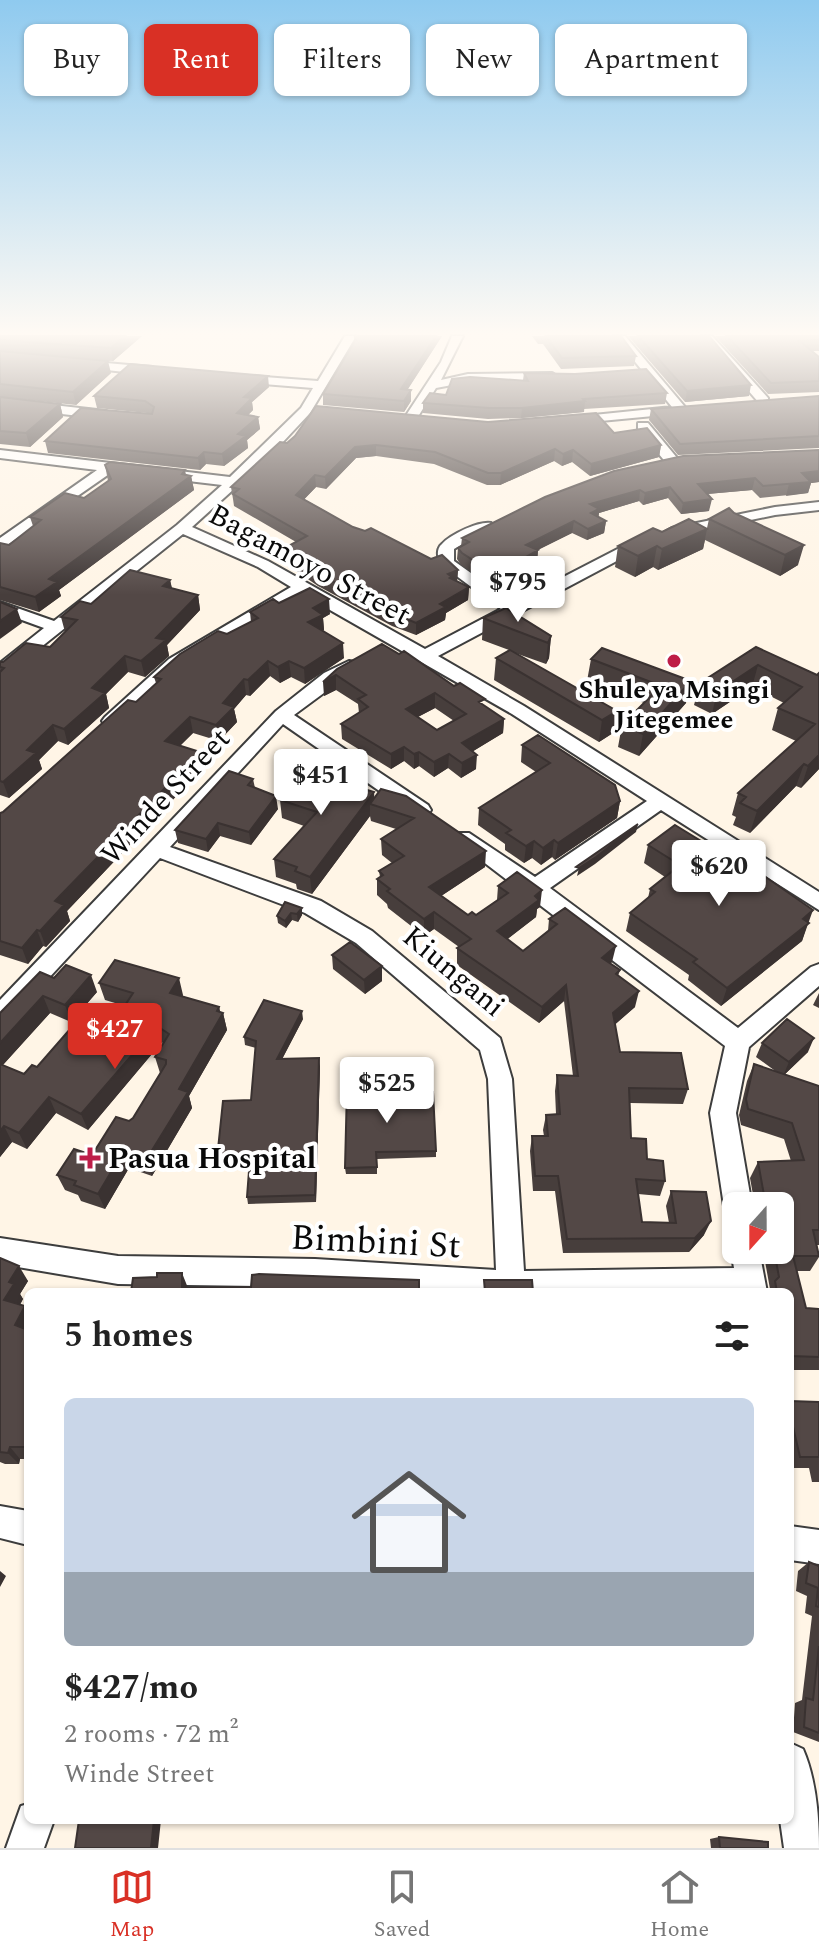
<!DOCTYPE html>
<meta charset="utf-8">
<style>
body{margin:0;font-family:Spectral,serif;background:#f6f6f6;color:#222;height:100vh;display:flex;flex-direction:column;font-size:30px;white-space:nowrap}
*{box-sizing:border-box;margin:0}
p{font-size:26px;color:#767676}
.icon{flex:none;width:44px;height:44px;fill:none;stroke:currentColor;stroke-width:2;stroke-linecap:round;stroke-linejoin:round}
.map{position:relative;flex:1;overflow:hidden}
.sheet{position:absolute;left:24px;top:1288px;width:770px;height:536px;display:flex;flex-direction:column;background:#fff;border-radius:12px;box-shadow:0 2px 6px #0004}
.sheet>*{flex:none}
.hud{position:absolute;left:24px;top:24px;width:772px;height:72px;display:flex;gap:16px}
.needle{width:52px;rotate:201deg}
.buttons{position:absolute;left:722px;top:1192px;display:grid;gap:16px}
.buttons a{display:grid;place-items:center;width:72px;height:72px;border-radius:12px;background:#fff;box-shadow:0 2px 6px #0004;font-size:40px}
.price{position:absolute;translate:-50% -68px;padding:0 18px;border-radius:8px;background:#fff;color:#222;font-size:26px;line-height:52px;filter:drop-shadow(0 2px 4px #0008)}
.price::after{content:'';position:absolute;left:50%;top:48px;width:24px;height:18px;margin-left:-12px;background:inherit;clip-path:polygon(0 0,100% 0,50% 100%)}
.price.on{background:#d93025;color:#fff}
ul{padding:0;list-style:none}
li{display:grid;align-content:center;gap:16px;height:424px;padding:0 40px}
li+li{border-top:2px solid #e0e0e0}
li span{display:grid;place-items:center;height:248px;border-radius:12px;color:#555}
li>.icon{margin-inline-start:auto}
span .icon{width:144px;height:144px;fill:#fffc;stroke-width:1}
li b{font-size:34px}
h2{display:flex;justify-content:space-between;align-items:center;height:96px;padding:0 40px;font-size:34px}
.pill{padding:0 28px;border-radius:12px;background:#fff;box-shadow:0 2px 6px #0004;font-size:28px;line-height:72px}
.pill.on{background:#d93025;color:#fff}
.dock{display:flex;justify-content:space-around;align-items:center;height:112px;border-top:2px solid #e0e0e0;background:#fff;font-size:22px;color:#767676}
.dock a{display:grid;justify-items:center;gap:4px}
.dock .on{color:#d93025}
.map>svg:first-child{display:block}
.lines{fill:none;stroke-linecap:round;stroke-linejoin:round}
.minor-casing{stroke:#3d3d3d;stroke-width:4}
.minor{fill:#fff;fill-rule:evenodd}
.wall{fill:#473e3c;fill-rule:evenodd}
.shaded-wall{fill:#3a3231}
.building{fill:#534846;stroke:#3a3231;stroke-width:2;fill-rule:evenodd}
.poi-dot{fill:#be1d48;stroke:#fff;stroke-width:3}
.labels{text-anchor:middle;stroke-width:8;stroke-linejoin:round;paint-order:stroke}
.far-poi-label{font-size:26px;font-weight:bold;fill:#0a0a0a;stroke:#fff}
.street-label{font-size:30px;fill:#0a0a0a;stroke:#fff}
.poi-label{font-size:30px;font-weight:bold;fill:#0a0a0a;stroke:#fff;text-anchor:start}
.near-street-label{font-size:36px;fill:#0a0a0a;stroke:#fff}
</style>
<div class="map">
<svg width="819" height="1848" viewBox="0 0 819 1848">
<rect width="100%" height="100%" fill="#fff5e6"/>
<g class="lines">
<defs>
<path id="minor" d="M345,336H356L310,413L267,459L192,527L268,561L425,649L501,609L439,563C438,556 436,549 442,544C451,534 479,521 491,523L493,526L454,549V561L513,603L635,540H645V546L438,656L524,706L819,892V910L661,810L550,888L738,1028L811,967L819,964V986L749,1047L736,1113L752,1206H736V1218L728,1215L724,1206L710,1113L725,1046L452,838L455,833H469L535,877L647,801L512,714L302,594L181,667L117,725H105L102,721L105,717L169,659L291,587L258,567L183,534L6,675L0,676V663L44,628L0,612V602L54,621L177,525L222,485L112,472L0,550V538L97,470L0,458V450L230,477L301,408L313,388L239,382L235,381V375L318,381Z
M452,336H463L441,380L468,374L552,373L558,377L552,381L468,382L436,388L414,423H404L403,420L441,362Z
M614,336H625L685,407V413L569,424V418L574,417L672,407Z
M701,336H712L768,398V404H760Z
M83,361L152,367L158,371L152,375L79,367V363Z
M0,399L106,411L112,415L106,419L0,407Z
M638,423H648L678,459V465H668L638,429Z
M819,502V510L775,515L672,536L665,532L672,528L775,507Z
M349,661L355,662L358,666L355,670L294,715L428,805L431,810L428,815H414L283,724L170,847L321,901L372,931L500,1038L512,1079L524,1271L734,1268L731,1250L736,1240V1250H759L767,1292H401L315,1287L118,1284L0,1264V1238L118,1256L315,1259L496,1270L488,1079L480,1050L356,943L305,913L160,858L8,1022L0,1024V1000L276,711L324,673Z
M0,1506L28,1511V1545L0,1538Z
M790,1526L819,1530V1564L790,1560Z
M790,1743L803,1749C816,1779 819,1816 819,1848H784L780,1820H790Z
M28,1804V1820H54L44,1848H6L21,1806Z"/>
</defs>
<use href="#minor" class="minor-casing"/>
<use href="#minor" class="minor"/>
</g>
<path class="wall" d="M0,336H142L113,361L73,358L111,373L76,405L0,397Z
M354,336H442L407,390L411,401L404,412L323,405V394L354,343Z
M532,336H621L636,356L634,366L561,369L543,344H538Z
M628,336H709L749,396L685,402Z
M715,336H819V351H811L819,357V392L768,394Z
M524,373L667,393L665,404L584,409V412L521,418L488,419L423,413V403L446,395L523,380Z
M269,387L252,402L253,410L248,415L258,417L260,429L247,440L248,448L224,466L206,464L200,470L48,453L45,441L147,413L97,408L94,396Z
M819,396V448L678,455L649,420L651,409Z
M0,397L60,404L63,417L30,447L0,444Z
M614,433L661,445L659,457L590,476L572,462L562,466L554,461L500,485H487L434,464L376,456L356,458L326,489L316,487L304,499L353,527L458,570L457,581L469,587L468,600L446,613L445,620L416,635L392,626L318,586L283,562L281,550L296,542L234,506L233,499L231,487L287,443Z
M819,450V482L811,483L808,493L760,498L752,490L707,494L709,511L681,514L668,498L643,505L639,501L599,513L598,517L606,521L604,533L587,540L572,533L538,550L537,562L501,583L481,571L475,574L461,565L457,559L458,548L461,546L462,538L545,497Z
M105,465L191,476L194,490L59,590L61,596L39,612L0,600V543L9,545L33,526L30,517L84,498L108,481Z
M734,513L798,565L780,576L705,540L703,549L658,570L653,567L635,577L615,567L618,546L707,528L709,519Z
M170,580L172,588L198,595L200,610L167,645L169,656L145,677L128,672L106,694L109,708L68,745L58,741L39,760L42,769L9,798L0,795V662L50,647L65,632L61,617L91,604Z
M279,603L330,614L323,618L324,630L323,631L344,658L305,684L291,677L280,683L270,676L250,696L246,695L234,709L237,722L219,741L193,733L180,746L200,752L203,768L67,911L70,921L46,947L43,946L28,964L0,955V813L3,812L136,702L156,683L154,677L227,634L251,622L250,612Z
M483,618L551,636L549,658L546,664L515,653L617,711L613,733L599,742L494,680L496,658L509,650L482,640Z
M756,647L817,675L819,769L801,788L796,786L750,833L733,825L736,817L732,815L738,793L796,741L772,730L778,708L784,703L752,687L712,714L694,705L700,683Z
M602,648L686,703L639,756L618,747L622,725L644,703L587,681L591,659Z
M337,669L484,706L504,719L503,733L473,751L476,769L461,778L448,768L434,777L419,766L414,769L404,761L391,769L342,739L341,724L359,713L358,704L336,690L324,696ZM435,708L454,721L437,730L418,717Z
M522,745L620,801L617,818L555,860L552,857L541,865L532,858L524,863L505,850V844L478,825L479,808L536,772L521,762Z
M339,776V781L374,792V798L381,789L485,867L441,896L468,915H476L497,900L498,886L540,907L537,909L536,917L507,939L523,951L548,931L549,919L612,962L610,964L620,970L618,976L635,1007L615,1024L620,1052L688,1089L683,1104L630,1103L631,1138L665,1181L660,1196L638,1194L642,1222L669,1223L666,1206L671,1191L704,1235L689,1252L563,1253L555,1191H533L530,1151L532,1136H544L543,1130L546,1115L556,1114L555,1091L557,1075L573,1076L564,1001L539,1023L457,965V948L459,947L434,929L424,936L388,908L387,904L377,895V879L380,877L379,871L392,863L382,855L381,839L396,829L371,821L370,816L312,894L297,889L296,884L276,877L274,859L304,826L282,818L280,800Z
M253,779L255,788L278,809L251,845L220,836L208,852L178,843L175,830Z
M648,845L808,922L802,941L721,1006L688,980L689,975L626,931L630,913L648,898L650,889L665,877L644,863Z
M285,902L302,915L298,922L292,920L286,928L278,923L277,916Z
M332,955L382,981L365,994L333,969Z
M54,978L97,992L71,1022L50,1013L3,1065L24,1074L37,1067L101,1042L125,1006L105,1000L99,983L183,995L182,997L219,1007L220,1012L223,1013L227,1030L189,1096L192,1108L152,1176L129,1168L105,1209L81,1201L78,1195L65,1190L57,1175L92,1155L133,1118L160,1073L155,1057L163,1044L162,1042L88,1130L56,1113L27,1149L12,1142L0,1157V1013Z
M819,993V1008L813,1005Z
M303,1019L282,1059L320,1066L316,1202L248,1204L247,1197L249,1165L219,1166L217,1159L251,1100L256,1048L245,1045L244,1037Z
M762,1043L808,1052L784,1075L819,1086V1245H817L819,1257L810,1271H796L806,1308L819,1309V1370H790V1292H768L770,1289L763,1250H780V1206H755L750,1178L758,1162L791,1161L784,1139L741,1125L739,1115L747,1081L754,1064L778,1073L756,1057Z
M378,1094L436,1151V1157L377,1159V1174H346L345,1168Z
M0,1258L28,1281L20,1294L23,1299L20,1305L28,1311V1459H20L19,1464H5L0,1462Z
M790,1401L819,1402V1482H812L809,1468H790Z
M809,1562L819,1566V1742L793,1732L795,1703L802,1700L812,1616L805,1613L807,1596L796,1591L798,1571Z
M719,1837L768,1848H711L710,1839Z"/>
<path class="shaded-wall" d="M125,336H142L113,361L111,348Z
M436,336H442L401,400V389Z
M108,361L111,373L76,405L73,392Z
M268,376L269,387L252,402L253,410L238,425L237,413L244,397Z
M751,385L749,396L685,402L687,391Z
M411,390V401L404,412V401Z
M585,401L584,412L521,418L522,408Z
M60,404L63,417L30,447L26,433Z
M258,417L260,429L247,440L248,448L224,466L222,454L238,434Z
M376,445V456L356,458L326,489L325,477L355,447Z
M661,445L659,457L590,476L591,464Z
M555,449L554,461L500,485L501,473Z
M573,450L572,462L562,466L563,454Z
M204,452L206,464L200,470L198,458Z
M185,470L187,480L191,476L194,490L59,590L61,596L39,612L35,597L49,579Z
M819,471V482L811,483L808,493L786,496L789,484L802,473Z
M315,475L316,487L297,507L296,495Z
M755,478L752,490L696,495L698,484Z
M670,487L668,498L643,505L645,493Z
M640,490L639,501L599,513L598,521L589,524L590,504Z
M712,499L709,511L681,514L683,503Z
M574,521L572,533L525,556L526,545Z
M606,521L604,533L587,540L588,529Z
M707,529L703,549L658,570L662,549Z
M804,545L798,565L780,576L785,555Z
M657,546L653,567L635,577L638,556Z
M538,550L537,562L501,583V571Z
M482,559L481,571L475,574L476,562Z
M458,570L457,582L452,585L448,574Z
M170,580L173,595L163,586Z
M469,587L468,600L446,613L445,620L416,635V623L440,604Z
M198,595L200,610L167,645L169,656L145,677L141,661L156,638Z
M329,599L330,614L323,618L324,630L309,637L308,622L313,608Z
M17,609L22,623L0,639V621Z
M551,636L549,658L546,664L548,643Z
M343,643L344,658L305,684L304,668Z
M125,656L128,672L106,694L109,708L68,745L64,729L92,688Z
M268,661L270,676L250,696L248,680Z
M289,661L291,677L280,683L278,667Z
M758,665L752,687L712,714L717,692Z
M336,675V690L324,696L323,682Z
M244,679L246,695L234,709L237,722L219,741L216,725L223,703Z
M691,681L686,703L639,756L643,734Z
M435,693V708L406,723V709Z
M617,711L613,733L599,742L602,720Z
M190,717L193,733L168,757L165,741Z
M504,719L503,733L462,758V743Z
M53,725L58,741L39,760L42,769L9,798L3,782L27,750Z
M404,747V761L391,769V754Z
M200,752L203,768L67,911L70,921L46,947L40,931L55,901Z
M419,752V766L414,769V754Z
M449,754L448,768L434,777V762Z
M477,755L476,769L461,778L462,763Z
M819,755V769L801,788L808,766Z
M804,764L796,786L750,833L757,811Z
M374,792L375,806L370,804V816L312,894L310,877Z
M276,796L278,809L251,845L249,832Z
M620,801L617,818L555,860L558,843Z
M218,823L220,836L208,852L206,839Z
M638,824L636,832L595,864L577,876L579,868Z
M554,840L552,857L541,865L543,848Z
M534,841L532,858L524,863L526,846Z
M486,851L485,867L429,904V887Z
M542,890L540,907L537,909L536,917L496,948L497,931Z
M302,908V915L298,922L297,914Z
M813,910L802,941L721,1006L727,988Z
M434,912V929L424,936V919Z
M291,913L292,920L286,928L285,921Z
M37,930L43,946L28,964L22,948Z
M616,946L612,962L599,974L602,958Z
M382,966V981L365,994L364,980Z
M91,975L97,992L71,1022L65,1005Z
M179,978L183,995L174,1010L170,993Z
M566,985L564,1001L539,1023L542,1007Z
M639,991L635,1007L610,1029L613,1013Z
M43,996L50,1013L0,1068V1043Z
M219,1007L221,1016L223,1013L227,1030L189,1096L192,1108L152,1176L146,1160L179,1089Z
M302,1011L303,1019L278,1067L277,1059Z
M157,1026L162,1042L88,1130L81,1114Z
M814,1038L808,1052L783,1076L789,1062Z
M319,1058L320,1066L316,1202L315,1195Z
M49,1097L56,1113L27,1149L19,1133Z
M4,1126L12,1142L0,1157V1131Z
M123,1152L129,1168L105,1209L98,1194Z
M711,1221L704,1235L689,1252L695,1238Z
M19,1266L28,1281L20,1294L23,1299L14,1314L4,1300L9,1282Z
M182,1273L188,1288H182Z
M25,1306L28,1311V1332L15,1325Z
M10,1447L20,1459L19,1464L8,1453Z
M0,1571L6,1576L0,1587Z
M154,1820H161L158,1848H151Z"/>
<path class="building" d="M0,336H125L111,348L0,340Z
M358,336H436L401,389L411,390L404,401L323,394Z
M546,336H621L636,356L562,358Z
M638,336H709L751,385L687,391Z
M727,336H819V340L800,341L819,357V381L771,383Z
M0,351L108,361L73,392L0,384Z
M130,364L268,376L244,397L252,398L237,413L258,417L238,434L246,436L222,454L204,452L198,458L45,441L81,408L152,414L154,407L145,401L94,396Z
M646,369L667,393L583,399L585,401L522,408H489L423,403L430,393L446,395L452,379L470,377L528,381L524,373L575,374Z
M819,396V436L680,444L651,409Z
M0,397L60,404L26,433L0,431Z
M316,406L488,422L596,413L614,433L647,428L661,445L591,464L573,450L563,454L555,449L501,473H488L435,452L376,445L355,447L325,477L315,475L296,495L353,527L365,531L371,528L431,559L442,555L458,570L448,574L452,577L450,578L469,587L440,604L446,607L416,623L392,613L317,573L281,550L307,536L233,494L239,489L231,487L280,442L287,443L295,436Z
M819,450V471L802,473L811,482L763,486L755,478L698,484L712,499L683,503L670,487L645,493L640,490L590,504L599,509L591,513L606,521L588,529L574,521L526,545L538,550L501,571L482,559L476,562L462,553L458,548L469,542L462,538L545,497L614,471L683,456Z
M110,462L185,470L182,474L191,476L49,579L57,582L35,597L0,587V543L9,545L41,520L30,517L65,493L84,498L111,479L105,465Z
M729,508L734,513L804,545L785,555L709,519Z
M689,519L707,529L662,549L657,546L638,556L618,546L653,528L662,532Z
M130,570L170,580L163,586L198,595L156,638L166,640L141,661L125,656L92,688L105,693L64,729L53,725L27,750L36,753L3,782L0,781V672L4,668L0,667V662H3L26,643L50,647L77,620L61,617L80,601L91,604Z
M310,588L329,599L313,608L323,615L308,622L343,643L304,668L289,661L278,667L268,661L248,680L244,679L223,703L234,707L216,725L190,717L165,741L200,752L55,901L64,905L40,931L37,930L22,948L0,941V813L3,812L128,700L136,702L161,679L154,677L180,654L218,631L227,634L258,618L250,612L273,599L279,603Z
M0,602L17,609L0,621Z
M506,608L551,636L548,643L483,618Z
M382,644L399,654L404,651L454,686L460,683L485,699L479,702L504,719L462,743L477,755L462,763L449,754L434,762L419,752L414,754L404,747L391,754L341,724L368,707L358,699L366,695L336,675L323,682L337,669ZM435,693L466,714L437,730L406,709Z
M756,647L817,675L819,673V755L808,766L804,764L757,811L740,803L746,797L738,793L815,724L778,708L802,687L758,665L717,692L700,683Z
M602,648L691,681L643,734L622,725L661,686L591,659Z
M510,650L617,711L602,720L496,658Z
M538,735L615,785L620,801L558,843L554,840L543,848L534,841L526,846L506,833L511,830L479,808L550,763L522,745Z
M308,766L339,776L335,780L374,792L310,877L295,871L297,867L274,859L317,812L280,800Z
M229,771L253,779L248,785L276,796L249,832L218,823L206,839L175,830Z
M381,789L406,796L486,851L429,887L468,915L472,912L476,915L508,893L498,886L517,872L542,890L535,896L539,900L497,931L523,951L557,924L549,919L565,908L616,946L602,958L620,970L616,974L639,991L613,1013L620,1052L681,1053L688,1089L629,1088L631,1138L646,1139L647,1159L663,1161L665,1181L636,1179L642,1222L676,1223L671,1191L706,1192L711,1221L695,1238L567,1239L558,1176H535L532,1136H548L546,1115L560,1114L557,1075L578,1076L566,985L542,1007L457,948L471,939L434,912L424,919L387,891L390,889L377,879L383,875L379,871L404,856L381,839L414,818L370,804Z
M638,824L596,857L579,868L576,867Z
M675,825L706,844L716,848L720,845L813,910L803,919L809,923L727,988L693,962L697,959L630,913L655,892L650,889L680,865L648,845Z
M285,902L302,908L297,914L291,913L285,921L277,916Z
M350,942L382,966L364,980L332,955Z
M115,960L179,978L170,993L219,1007L217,1011L223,1013L179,1089L188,1092L146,1160L123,1152L98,1194L74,1185L76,1181L57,1175L74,1149L92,1155L116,1117L129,1121L133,1118L166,1064V1060L155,1057L169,1034L157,1026L81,1114L49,1097L19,1133L4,1126L0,1131V1064L24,1074L32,1065L37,1067L71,1028L101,1042L133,993L99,983Z
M66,965L91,975L65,1005L43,996L0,1043V1013L40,972L54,978Z
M264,1000L302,1011L277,1059L319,1058L315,1195L247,1197L250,1158L217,1159L223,1101L251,1100L256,1041L244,1037Z
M787,1019L814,1038L789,1062L762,1043Z
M754,1064L819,1086V1230H813L819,1256H793L806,1308L819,1309V1357L791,1356L790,1351V1292H777L775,1281L779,1277L774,1250H780V1206H766L758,1162L804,1160L792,1123L748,1109L746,1099Z
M347,1088H379L378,1094L433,1092L436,1151L376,1152L377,1167L345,1168Z
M0,1258L19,1266L9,1282L14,1284L4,1300L25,1306L15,1325L28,1330V1447H10L8,1453L0,1452Z
M157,1273H182V1288L251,1287L252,1275L259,1274L419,1280V1292H131L133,1278L157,1277Z
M484,1280H532L533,1292H485Z
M790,1401L819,1402V1457H800L790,1414Z
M809,1562L819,1566V1607L816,1606L818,1588L806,1583Z
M819,1646V1733L804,1727L806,1698L813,1700Z
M79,1820H154L151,1848H75Z
M719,1837L768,1842V1848H720Z"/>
<linearGradient id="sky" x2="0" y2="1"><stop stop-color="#8fcaef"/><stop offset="0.56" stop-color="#fffaf4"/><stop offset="1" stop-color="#fffaf4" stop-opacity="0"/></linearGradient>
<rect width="819" height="595" fill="url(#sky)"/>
<g class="poi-dot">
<circle cx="674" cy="661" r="8"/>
<path d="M86 1146h8v8h8v8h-8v8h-8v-8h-8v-8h8z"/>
</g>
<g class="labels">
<g class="far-poi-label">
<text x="674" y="698">Shule ya Msingi<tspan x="674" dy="30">Jitegemee</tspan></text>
</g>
<g class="street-label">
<text transform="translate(310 564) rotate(28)" y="10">Bagamoyo Street</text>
<text transform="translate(165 796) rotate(-47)" y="10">Winde Street</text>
<text transform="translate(454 971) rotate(40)" y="10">Kiungani</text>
</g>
<g class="poi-label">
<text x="108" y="1168">Pasua Hospital</text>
</g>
<g class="near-street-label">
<text transform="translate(376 1240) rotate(3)" y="13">Bimbini St</text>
</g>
</g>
</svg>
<div class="buttons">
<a><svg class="needle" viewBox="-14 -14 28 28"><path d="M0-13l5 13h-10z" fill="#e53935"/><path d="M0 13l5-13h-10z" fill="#767676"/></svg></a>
</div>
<b class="price" style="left:518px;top:624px">$795</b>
<b class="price" style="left:321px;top:817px">$451</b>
<b class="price" style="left:719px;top:908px">$620</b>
<b class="price on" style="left:115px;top:1071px">$427</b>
<b class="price" style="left:387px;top:1125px">$525</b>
<div class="hud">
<a class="pill">Buy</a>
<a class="pill on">Rent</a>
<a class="pill">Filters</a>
<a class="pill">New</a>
<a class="pill">Apartment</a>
</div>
<section class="sheet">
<h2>5 homes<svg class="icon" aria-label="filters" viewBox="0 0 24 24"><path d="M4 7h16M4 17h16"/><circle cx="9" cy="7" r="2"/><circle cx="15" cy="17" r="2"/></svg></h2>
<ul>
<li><span style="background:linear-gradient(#c9d6e8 70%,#9aa5b1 0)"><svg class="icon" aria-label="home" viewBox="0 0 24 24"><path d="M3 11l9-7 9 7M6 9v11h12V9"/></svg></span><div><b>$427/mo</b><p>2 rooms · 72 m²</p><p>Winde Street</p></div></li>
</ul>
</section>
</div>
<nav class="dock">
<a class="on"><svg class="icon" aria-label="map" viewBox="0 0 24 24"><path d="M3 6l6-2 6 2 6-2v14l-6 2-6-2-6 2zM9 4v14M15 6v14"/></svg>Map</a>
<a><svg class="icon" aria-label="saved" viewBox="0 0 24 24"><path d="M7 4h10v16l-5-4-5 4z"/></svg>Saved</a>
<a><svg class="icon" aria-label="home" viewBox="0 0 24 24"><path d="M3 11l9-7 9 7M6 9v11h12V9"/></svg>Home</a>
</nav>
